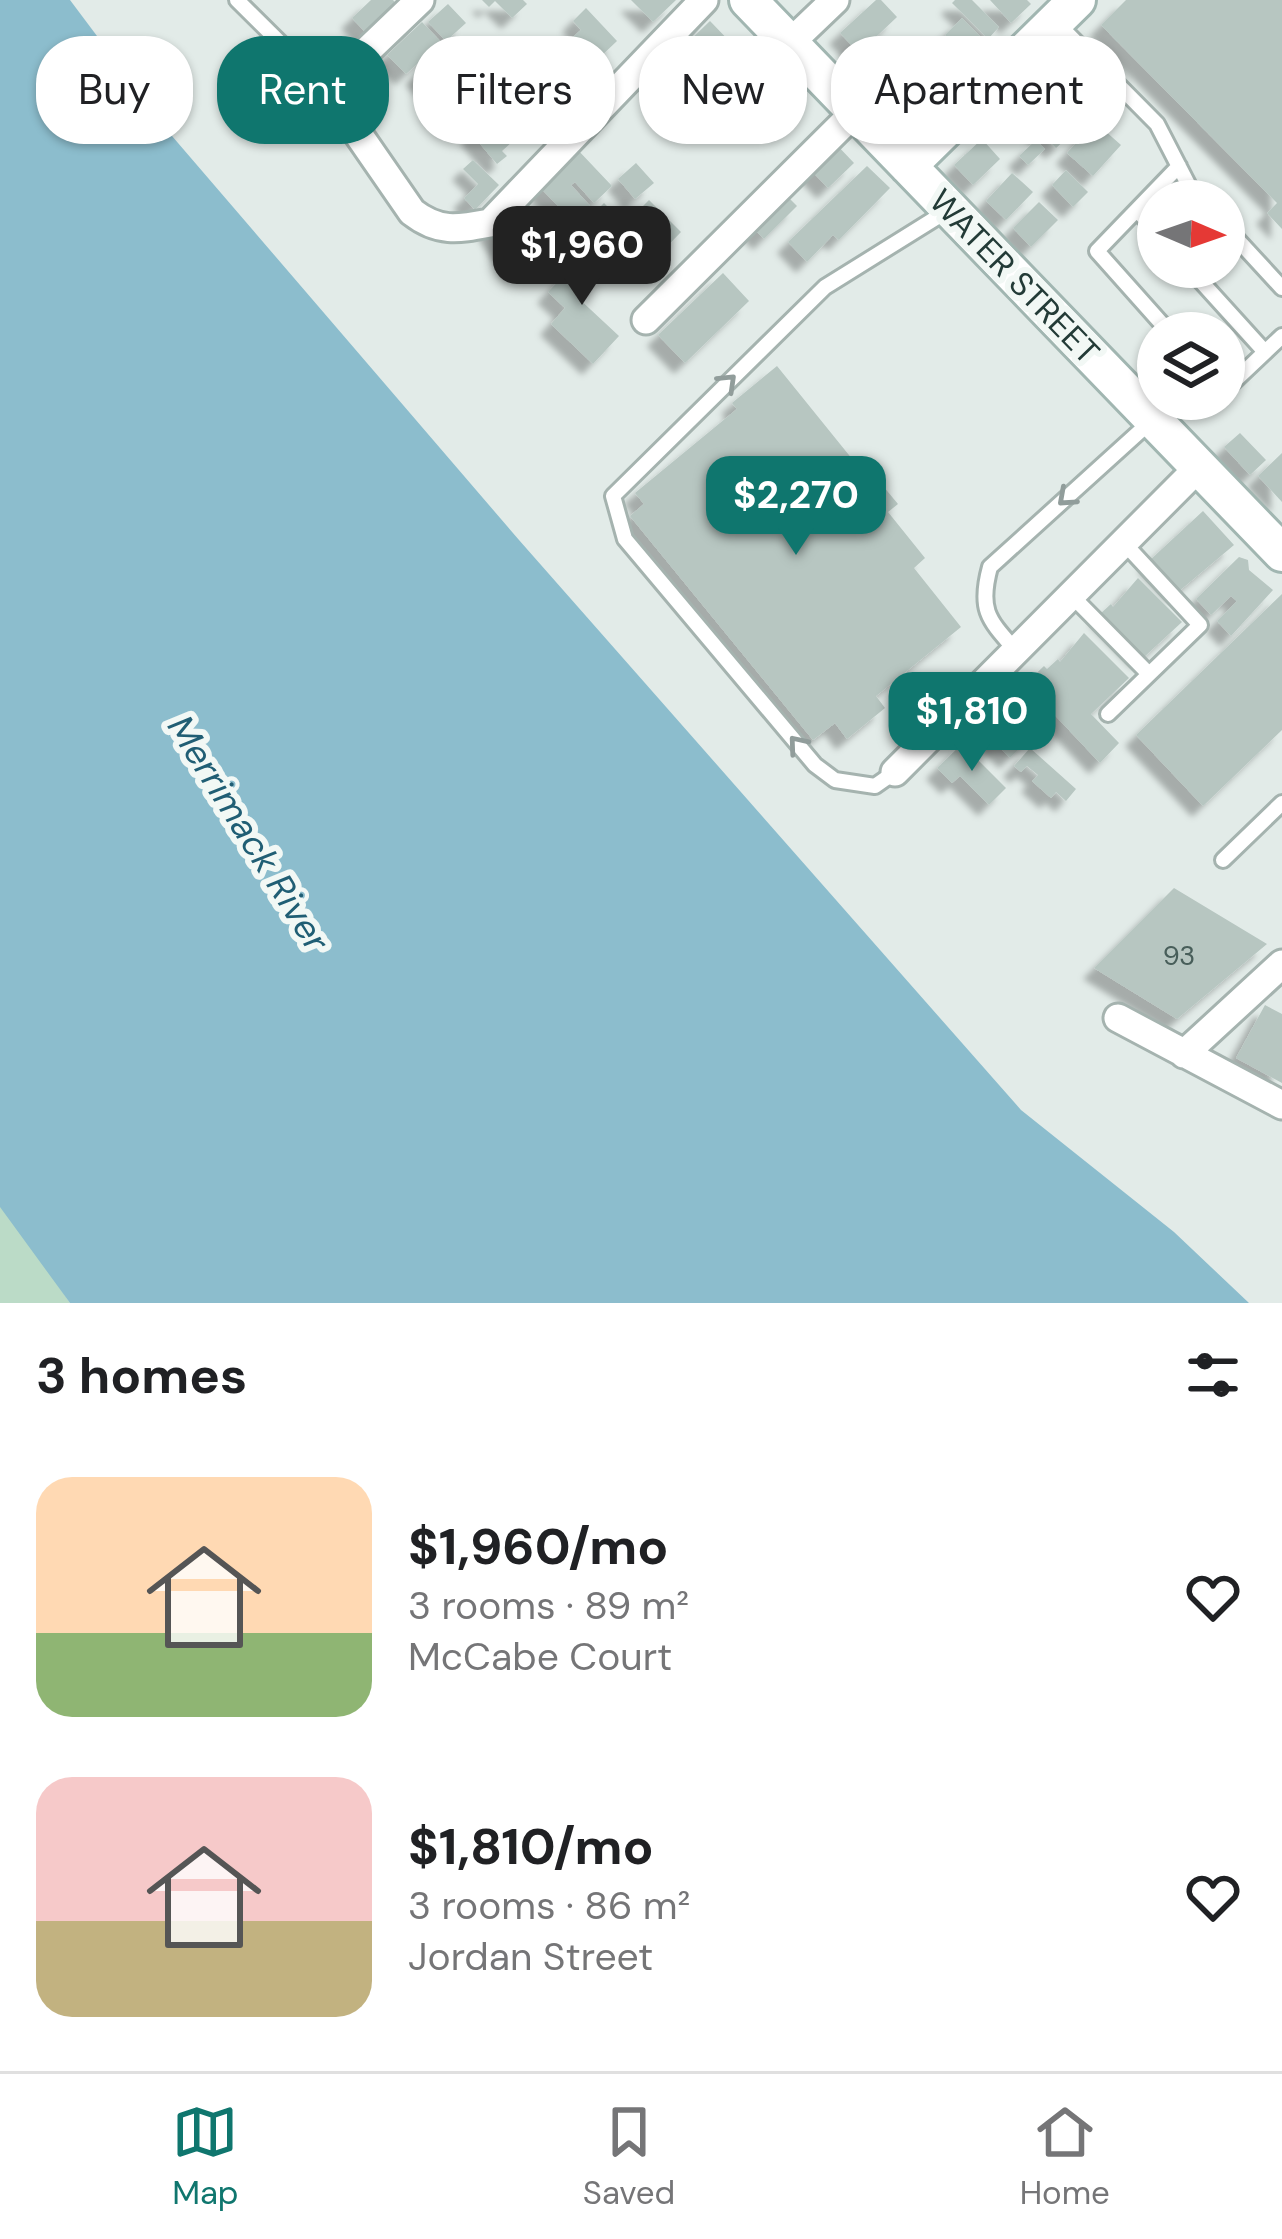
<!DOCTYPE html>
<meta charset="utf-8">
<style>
body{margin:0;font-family:"DM Sans",sans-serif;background:#f6f6f6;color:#202124;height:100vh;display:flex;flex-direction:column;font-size:45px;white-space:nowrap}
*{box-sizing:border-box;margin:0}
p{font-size:39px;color:#757577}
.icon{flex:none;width:66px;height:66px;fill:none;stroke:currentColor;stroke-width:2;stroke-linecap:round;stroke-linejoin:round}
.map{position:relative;height:1303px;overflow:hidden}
.side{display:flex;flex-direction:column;background:#fff;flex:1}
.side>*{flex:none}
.hud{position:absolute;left:36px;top:36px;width:1212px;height:108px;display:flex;gap:24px}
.needle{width:78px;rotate:92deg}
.controls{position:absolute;left:1137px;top:180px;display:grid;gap:24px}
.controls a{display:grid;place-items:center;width:108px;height:108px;border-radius:50%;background:#fff;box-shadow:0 3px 9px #0004;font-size:60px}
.price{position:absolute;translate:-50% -102px;padding:0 27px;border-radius:24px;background:#0f766e;color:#fff;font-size:39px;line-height:78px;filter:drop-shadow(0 3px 6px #0008)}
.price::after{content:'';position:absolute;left:50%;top:72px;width:36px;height:27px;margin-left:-18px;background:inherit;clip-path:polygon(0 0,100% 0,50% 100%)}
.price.current{background:#222;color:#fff}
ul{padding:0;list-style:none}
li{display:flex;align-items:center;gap:36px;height:300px;padding:0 36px}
li span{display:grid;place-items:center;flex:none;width:336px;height:240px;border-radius:36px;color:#555}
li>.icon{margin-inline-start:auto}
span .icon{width:144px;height:144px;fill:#fffc;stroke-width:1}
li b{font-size:51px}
h2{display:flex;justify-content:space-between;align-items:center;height:144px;padding:0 36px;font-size:51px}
.tag{padding:0 42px;border-radius:48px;background:#fff;box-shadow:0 3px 9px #0004;font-size:42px;line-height:108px}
.tag.current{background:#0f766e;color:#fff}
.tab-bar{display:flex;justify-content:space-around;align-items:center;height:168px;border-top:3px solid #e0e0e0;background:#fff;font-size:33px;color:#757577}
.tab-bar a{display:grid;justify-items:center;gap:6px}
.tab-bar .current{color:#0f766e}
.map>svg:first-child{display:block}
.green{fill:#bbdbc7}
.water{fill:#8cbdcd}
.building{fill:#b7c6c1;filter:url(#shadow)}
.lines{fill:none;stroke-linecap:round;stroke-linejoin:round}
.lane-casing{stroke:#a5b3af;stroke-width:20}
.street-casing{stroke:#a5b3af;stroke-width:33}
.secondary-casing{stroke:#a1b6b1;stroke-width:42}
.lane{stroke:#fff;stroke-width:14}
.street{stroke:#fff;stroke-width:27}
.secondary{stroke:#fff;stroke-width:36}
.oneway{stroke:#919d9b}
.labels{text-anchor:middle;stroke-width:12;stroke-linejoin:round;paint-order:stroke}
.number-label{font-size:27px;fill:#485e5a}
.street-label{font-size:33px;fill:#233b37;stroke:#f2f8f5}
.water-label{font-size:36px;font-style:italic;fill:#205e74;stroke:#f2f8f5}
</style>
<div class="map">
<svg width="1282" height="1303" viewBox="0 0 1282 1303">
<defs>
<filter id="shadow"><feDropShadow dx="-11" dy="11" stdDeviation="3" flood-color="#0004"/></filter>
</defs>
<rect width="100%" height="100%" fill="#e2ebe8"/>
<path class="green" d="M0,1201L70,1303H0Z"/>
<path class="water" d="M0,0H70L172,136L519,540L1021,1110L1174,1232L1249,1303H70L0,1207Z"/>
<path class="building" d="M371,0H393L399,7L368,35L352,18Z
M482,0H523L527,4L512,18L495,1L489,7Z
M631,0H676L653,22Z
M876,0H881L897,17L859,53L840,33Z
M955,0H972L999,27L988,39L952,3Z
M990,0H1027L1031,4L1011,23Z
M1126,0H1282V229L1267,213L1277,203L1101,25Z
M448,4L466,23L446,41L428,22Z
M586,8L617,41L577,79L554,54L581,30L573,21Z
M962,18L988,44L971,61L945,35Z
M710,21L761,74L707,126L656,73Z
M422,22L441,42L406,74L387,55Z
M899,36L916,55L883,85L866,67Z
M446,46L460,61L468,54L475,62L435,94L416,74Z
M935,48L962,74L912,125L886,99Z
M296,71L313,87L295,105L279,90Z
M547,74L573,105L549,124L524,93Z
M466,75L484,93L451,125L433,107Z
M1080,78L1098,98L1086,109L1068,89Z
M1034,89L1069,123L1061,132L1067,138L1056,148L1015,108Z
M490,117L512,142L502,151L507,156L497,164L471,133Z
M1095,122L1121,145L1093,176L1067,153Z
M982,139L1000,159L973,185L954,165Z
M1036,140L1045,149L1028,165L1019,156Z
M835,143L854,163L828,188L809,168Z
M576,148L612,186L594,203L575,182L571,185L591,207L574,223L537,184Z
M473,160L499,185L475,210L464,198L478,184L463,169Z
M636,163L654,183L635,199L618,179Z
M867,166L890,188L839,240L833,235L807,262L788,242Z
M1066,170L1088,192L1073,207L1052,185Z
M1012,173L1033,192L1006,220L986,201Z
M780,189L797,206L764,239L747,222Z
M649,200L681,232L654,260L638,245L627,256L614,244L629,228L625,224Z
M1039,202L1058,220L1031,247L1013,228Z
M604,203L618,217L601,234L587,220Z
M502,217L510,229L518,224L530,241L523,246L531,258L516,269L488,226Z
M598,240L610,253L590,274L594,277L576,296L619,336L593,364L551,324L565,308L548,292Z
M723,273L749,301L685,363L658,335Z
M777,366L878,491L883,486L898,504L888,512L925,558L914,568L961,627L876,696L885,708L847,739L835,723L813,740L630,516L644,504L635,493L737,409L732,403Z
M1240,433L1266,460L1250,475L1224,447Z
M1282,453V502L1258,476Z
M1203,511L1234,545L1178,592L1149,561Z
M1239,557L1248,560L1249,570L1273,590L1231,636L1217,621L1237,601L1231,596L1211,615L1196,599Z
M1138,578L1182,622L1143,658L1100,614L1111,604L1113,607Z
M1282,594V730L1203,806L1136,735Z
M1084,633L1129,678L1091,714L1119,743L1100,763L1036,695L1025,705L1015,694L1044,666L1047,669L1058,659L1060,662Z
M1001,701L1034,734L1010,758L977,724Z
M962,744L1006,788L989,805L960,776L952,783L937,768Z
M1030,748L1076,789L1066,801L1056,792L1051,798L1032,781L1038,775L1027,766L1021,772L1014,766Z
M1174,888L1267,944L1177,1019L1094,968Z
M1265,1005L1282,1014V1083L1236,1058Z"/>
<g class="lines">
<defs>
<path id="lane" d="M237,0L327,89
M1055,21L1157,124L1190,188L1202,201
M1137,210L1158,233
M1224,225L1282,288
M1188,267L1265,352
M1170,333L1097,251L1179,166
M1224,391L1282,336
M1072,596L1149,674
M1017,652C989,620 978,611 990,567L1149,423
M1108,714L1200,625L1124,543
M895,772L875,786L835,780L815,765L625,539L613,496L825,287L947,211
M1223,860L1282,803"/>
<path id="street" d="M420,0L327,89L412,212C439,233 458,229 490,223L704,0
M790,43L835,0
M646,320L856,111
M895,772L1199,467
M1118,1018L1282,1105
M1184,1054L1282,964"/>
<path id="secondary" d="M748,0L1282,553
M908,166L1077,0"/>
</defs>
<use href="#lane" class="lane-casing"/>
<use href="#street" class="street-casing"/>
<use href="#secondary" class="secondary-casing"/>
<use href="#lane" class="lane"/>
<use href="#street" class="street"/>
<use href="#secondary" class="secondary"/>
</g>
<defs><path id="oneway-chevron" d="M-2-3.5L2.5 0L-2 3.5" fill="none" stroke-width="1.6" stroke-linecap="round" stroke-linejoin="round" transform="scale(3)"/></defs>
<g class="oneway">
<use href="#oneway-chevron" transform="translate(728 382) rotate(-44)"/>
<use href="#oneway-chevron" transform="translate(1066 498) rotate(138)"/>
<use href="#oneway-chevron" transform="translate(797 744) rotate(-130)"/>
</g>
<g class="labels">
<g class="number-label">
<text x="1179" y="965">93</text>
</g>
<g class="street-label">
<text transform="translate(1015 276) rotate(46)" y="12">WATER STREET</text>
</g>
<g class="water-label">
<text transform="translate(249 833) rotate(58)" y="13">Merrimack River</text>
</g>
</g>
</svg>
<div class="controls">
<a><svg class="needle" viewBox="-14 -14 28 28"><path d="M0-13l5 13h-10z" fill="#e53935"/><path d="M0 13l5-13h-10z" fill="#757577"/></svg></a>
<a><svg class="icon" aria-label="layers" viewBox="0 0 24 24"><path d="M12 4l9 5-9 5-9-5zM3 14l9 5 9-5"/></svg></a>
</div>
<b class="price current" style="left:582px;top:308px">$1,960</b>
<b class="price" style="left:796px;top:558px">$2,270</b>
<b class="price" style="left:972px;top:774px">$1,810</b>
<div class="hud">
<a class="tag">Buy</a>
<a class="tag current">Rent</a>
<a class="tag">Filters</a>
<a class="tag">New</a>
<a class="tag">Apartment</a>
</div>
</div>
<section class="side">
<h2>3 homes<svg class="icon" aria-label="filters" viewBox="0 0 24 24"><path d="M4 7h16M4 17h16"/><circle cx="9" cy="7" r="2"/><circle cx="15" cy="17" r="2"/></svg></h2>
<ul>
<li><span style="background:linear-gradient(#ffd9b3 65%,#8fb573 0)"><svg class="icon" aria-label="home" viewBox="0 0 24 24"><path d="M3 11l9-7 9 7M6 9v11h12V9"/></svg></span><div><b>$1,960/mo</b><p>3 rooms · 89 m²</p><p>McCabe Court</p></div><svg class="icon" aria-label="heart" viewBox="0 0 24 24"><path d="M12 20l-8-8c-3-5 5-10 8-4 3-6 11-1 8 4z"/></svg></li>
<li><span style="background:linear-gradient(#f6c9c9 60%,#c2b280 0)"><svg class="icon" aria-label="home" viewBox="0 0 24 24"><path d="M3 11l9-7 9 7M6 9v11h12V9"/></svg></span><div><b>$1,810/mo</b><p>3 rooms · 86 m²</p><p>Jordan Street</p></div><svg class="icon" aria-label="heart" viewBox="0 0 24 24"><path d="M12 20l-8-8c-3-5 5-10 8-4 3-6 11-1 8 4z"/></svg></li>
</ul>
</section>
<nav class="tab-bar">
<a class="current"><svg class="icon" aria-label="map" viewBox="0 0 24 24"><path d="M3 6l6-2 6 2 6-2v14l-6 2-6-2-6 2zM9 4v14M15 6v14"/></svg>Map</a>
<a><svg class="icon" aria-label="saved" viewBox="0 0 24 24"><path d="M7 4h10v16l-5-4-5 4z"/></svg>Saved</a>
<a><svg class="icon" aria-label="home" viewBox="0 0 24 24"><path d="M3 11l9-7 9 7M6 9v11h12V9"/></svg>Home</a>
</nav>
